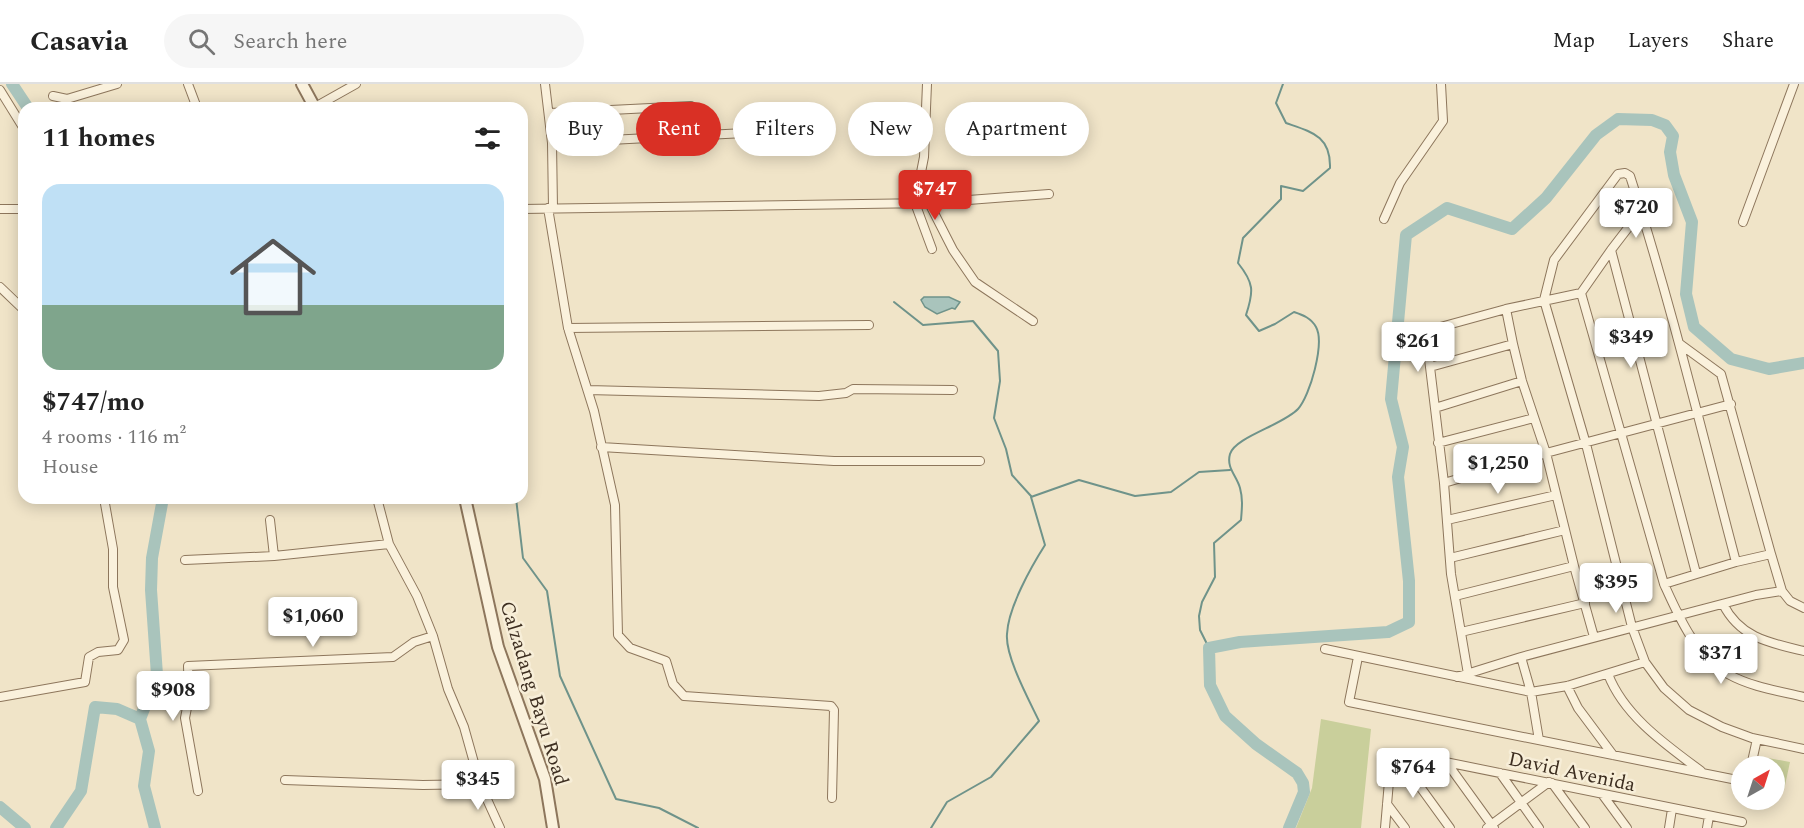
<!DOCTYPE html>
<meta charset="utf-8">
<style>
body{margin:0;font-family:Spectral,serif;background:#f6f6f6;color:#222;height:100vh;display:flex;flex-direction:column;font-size:22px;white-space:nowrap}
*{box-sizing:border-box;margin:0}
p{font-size:20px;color:#767676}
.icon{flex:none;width:33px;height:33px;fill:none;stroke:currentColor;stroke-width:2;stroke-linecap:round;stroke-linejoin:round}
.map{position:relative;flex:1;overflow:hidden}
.details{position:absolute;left:18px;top:18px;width:510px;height:402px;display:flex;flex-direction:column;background:#fff;border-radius:18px;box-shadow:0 3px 15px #0003}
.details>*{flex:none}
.hud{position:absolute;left:546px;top:18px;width:570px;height:54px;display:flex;gap:12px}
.needle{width:39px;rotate:39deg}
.tools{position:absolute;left:1731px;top:672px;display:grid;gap:12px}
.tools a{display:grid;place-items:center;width:54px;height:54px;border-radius:50%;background:#fff;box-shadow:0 3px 15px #0003;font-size:30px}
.price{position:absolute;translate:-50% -51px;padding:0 14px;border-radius:6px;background:#fff;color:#222;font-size:20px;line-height:39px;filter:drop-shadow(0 2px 3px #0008)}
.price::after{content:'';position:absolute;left:50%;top:36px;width:18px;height:14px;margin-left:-9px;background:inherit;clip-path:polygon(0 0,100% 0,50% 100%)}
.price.on{background:#d93025;color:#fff}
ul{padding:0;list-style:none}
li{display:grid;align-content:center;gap:12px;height:318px;padding:0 24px}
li+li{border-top:2px solid #e0e0e0}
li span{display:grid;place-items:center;height:186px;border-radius:18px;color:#555}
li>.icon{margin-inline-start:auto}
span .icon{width:108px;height:108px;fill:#fffc;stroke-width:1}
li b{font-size:26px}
h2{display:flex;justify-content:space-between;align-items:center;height:72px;padding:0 24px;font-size:26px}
.pill{padding:0 21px;border-radius:27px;background:#fff;box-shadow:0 3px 15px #0003;font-size:21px;line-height:54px}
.pill.on{background:#d93025;color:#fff}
header{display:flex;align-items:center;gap:36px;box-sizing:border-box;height:84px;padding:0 30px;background:#fff;border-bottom:2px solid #e0e0e0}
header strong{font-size:28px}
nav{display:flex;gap:33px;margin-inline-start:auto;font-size:21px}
.search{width:420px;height:54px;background:#f6f6f6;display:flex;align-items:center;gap:15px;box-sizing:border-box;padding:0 21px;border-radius:33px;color:#767676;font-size:22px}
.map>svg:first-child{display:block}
.green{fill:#c9cf9b}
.water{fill:#a9c4bc;stroke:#6f938a;stroke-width:1.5}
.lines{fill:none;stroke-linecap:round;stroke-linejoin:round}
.stream{stroke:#6f938a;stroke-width:2}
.river{stroke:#a9c4bc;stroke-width:12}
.minor-casing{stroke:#8d765c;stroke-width:10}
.tertiary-casing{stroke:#8d765c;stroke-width:14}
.minor{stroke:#faf1dc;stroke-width:8}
.tertiary{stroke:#faf1dc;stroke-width:10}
.labels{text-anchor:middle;stroke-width:5;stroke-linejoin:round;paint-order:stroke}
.street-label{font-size:20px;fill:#3d2e20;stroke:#f7eed8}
</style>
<header>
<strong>Casavia</strong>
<div class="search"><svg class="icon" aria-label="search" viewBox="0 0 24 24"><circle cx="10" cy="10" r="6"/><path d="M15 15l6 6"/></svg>Search here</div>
<nav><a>Map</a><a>Layers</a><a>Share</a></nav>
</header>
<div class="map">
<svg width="1804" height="744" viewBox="0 0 1804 744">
<rect width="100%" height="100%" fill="#f0e4c8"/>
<path class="green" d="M1321,635L1371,645L1361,744H1296L1312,704Z
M1768,674L1790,678L1784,706L1775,704L1774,682H1767Z"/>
<path class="water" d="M924,213H949L960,218L955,225L952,224L937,230L925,223L921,216Z"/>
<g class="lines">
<path class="stream" d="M894,218L923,241L973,237L998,267L1000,297L994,334L1006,365L1012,391L1031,412
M516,414L523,474L547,507L560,592L616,715L659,724L698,744
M1209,564L1200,546L1199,532L1202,518L1215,493L1214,459L1241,436C1242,424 1243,415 1240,404C1237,392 1226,384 1230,370C1235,353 1283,341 1298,325C1310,312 1325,259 1316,243C1311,234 1303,231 1294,228L1275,240L1259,247L1246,231C1254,207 1254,199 1238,179L1243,154L1281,115V102L1303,107L1330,84C1331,52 1312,48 1286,39L1276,19L1283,0
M931,744L947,718L991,693L1039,637C1029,616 1005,572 1007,550C1008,524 1031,483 1045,461L1031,413L1079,396L1135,412L1171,408L1199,388L1230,386"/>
<path class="river" d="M12,0L28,24
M140,635L157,591L151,506L152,474L163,414
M0,723L25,744
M56,744L81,707L95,623L117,625L140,635L149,667L144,702L155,744
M1289,744L1304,708L1303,699L1297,689L1256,660L1225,632L1210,601L1209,564L1240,558L1388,548L1409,538V497L1398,393L1403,363L1391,315L1406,151L1447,124L1512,145L1546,114L1596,51L1618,35L1652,36L1665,41L1673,52L1670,68L1674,91L1692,138L1686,210L1694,243L1731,275L1769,285L1804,279"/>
<defs>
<path id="minor" d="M188,0L197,24
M545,0L552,59L553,124
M927,0L924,73L915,119L932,165
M0,6L24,45
M53,12L67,15L117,0
M315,23L356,0
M550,29L691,22
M552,59L785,47
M929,119L1049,110
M548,124L568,244L594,327L615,421L618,551L630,564L666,577L673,600L684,612L831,622L834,626L832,714
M0,125H24
M522,125L929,119L953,166L975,198L1033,237
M1384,135L1400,99L1443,37L1441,0
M1743,138L1794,0
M1611,166L1641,127
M0,203L24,226
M1581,209L1664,500C1679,533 1695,571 1728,590C1751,603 1779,607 1804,613
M568,244L869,241
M1513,260L1506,225L1581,209L1611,166L1696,489
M1430,283L1427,259L1433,245L1506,225
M588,306L819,312L846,309L853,305L953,306
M1435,324L1522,297
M1438,359L1534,334
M601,363L834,377H980
M1444,399L1451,490L1468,590
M377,414L389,460L417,512L433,552L448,605L464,643L480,700L500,744
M270,436L274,472
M1447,436L1556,411
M1771,470L1782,507
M1450,474L1565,446
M185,476L274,472L389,460
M1736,478C1702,349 1671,219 1630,92L1625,89L1618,90L1554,176L1544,216L1586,360L1632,543L1645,578L1664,604L1689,626L1722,643L1752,654L1804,665
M1574,482L1546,369L1522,297L1513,260L1430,283L1444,399L1546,369L1731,320
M1664,500L1736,478L1771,470L1721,290L1680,260
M1455,512L1574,482L1594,553
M1723,520C1740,554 1770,559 1804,567
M1461,548L1585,519
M1325,565L1531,608L1567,602L1645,578
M1358,573L1349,618L1742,697
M1521,573L1531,608L1539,656
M1608,590C1624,632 1666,661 1701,687
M1457,593L1521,573L1756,511L1782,507L1790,517L1804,524
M1567,602L1578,624L1613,671
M0,613L85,598L89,573L98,568L118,566L124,556L113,503V465L104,414
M1397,671L1450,744
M1447,679L1494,744
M1751,682L1757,655
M1500,689L1539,744
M285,696L423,701L480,700
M1552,699L1585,744
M198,707L185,634L189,613L188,582L393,573L414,558L433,552
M1602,710L1627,744
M1387,720L1405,744
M1385,744L1391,674L1401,669L1742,738
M1487,744L1549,698
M1669,744L1672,725
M1707,744L1709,732"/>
<path id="tertiary" d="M302,0L315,24
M465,414L498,563L545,695L553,744"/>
</defs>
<use href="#minor" class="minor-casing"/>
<use href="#tertiary" class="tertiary-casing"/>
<use href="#minor" class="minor"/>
<use href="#tertiary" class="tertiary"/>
</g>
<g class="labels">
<g class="street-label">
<text transform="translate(535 609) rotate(73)" y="7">Calzadang Bayu Road</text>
<text transform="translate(1572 687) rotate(12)" y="7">David Avenida</text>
</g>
</g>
</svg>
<div class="tools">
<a><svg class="needle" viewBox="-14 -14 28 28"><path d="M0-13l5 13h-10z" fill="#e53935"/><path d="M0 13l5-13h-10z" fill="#767676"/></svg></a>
</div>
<b class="price on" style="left:935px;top:137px">$747</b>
<b class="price" style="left:1636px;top:155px">$720</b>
<b class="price" style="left:1631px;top:285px">$349</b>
<b class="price" style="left:1418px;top:289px">$261</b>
<b class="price" style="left:1498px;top:411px">$1,250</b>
<b class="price" style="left:1616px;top:530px">$395</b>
<b class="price" style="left:313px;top:564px">$1,060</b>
<b class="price" style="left:1721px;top:601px">$371</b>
<b class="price" style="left:173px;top:638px">$908</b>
<b class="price" style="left:1413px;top:715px">$764</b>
<b class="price" style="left:478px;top:727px">$345</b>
<div class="hud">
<a class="pill">Buy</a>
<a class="pill on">Rent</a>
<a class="pill">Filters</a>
<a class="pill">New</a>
<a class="pill">Apartment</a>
</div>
<section class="details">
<h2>11 homes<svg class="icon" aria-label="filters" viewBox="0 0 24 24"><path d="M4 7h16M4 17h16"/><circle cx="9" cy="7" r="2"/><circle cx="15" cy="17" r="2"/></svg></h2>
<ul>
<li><span style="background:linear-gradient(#bfe0f5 65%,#7fa58c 0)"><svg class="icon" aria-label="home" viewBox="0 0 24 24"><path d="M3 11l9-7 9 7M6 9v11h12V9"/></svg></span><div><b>$747/mo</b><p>4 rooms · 116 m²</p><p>House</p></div></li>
</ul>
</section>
</div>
